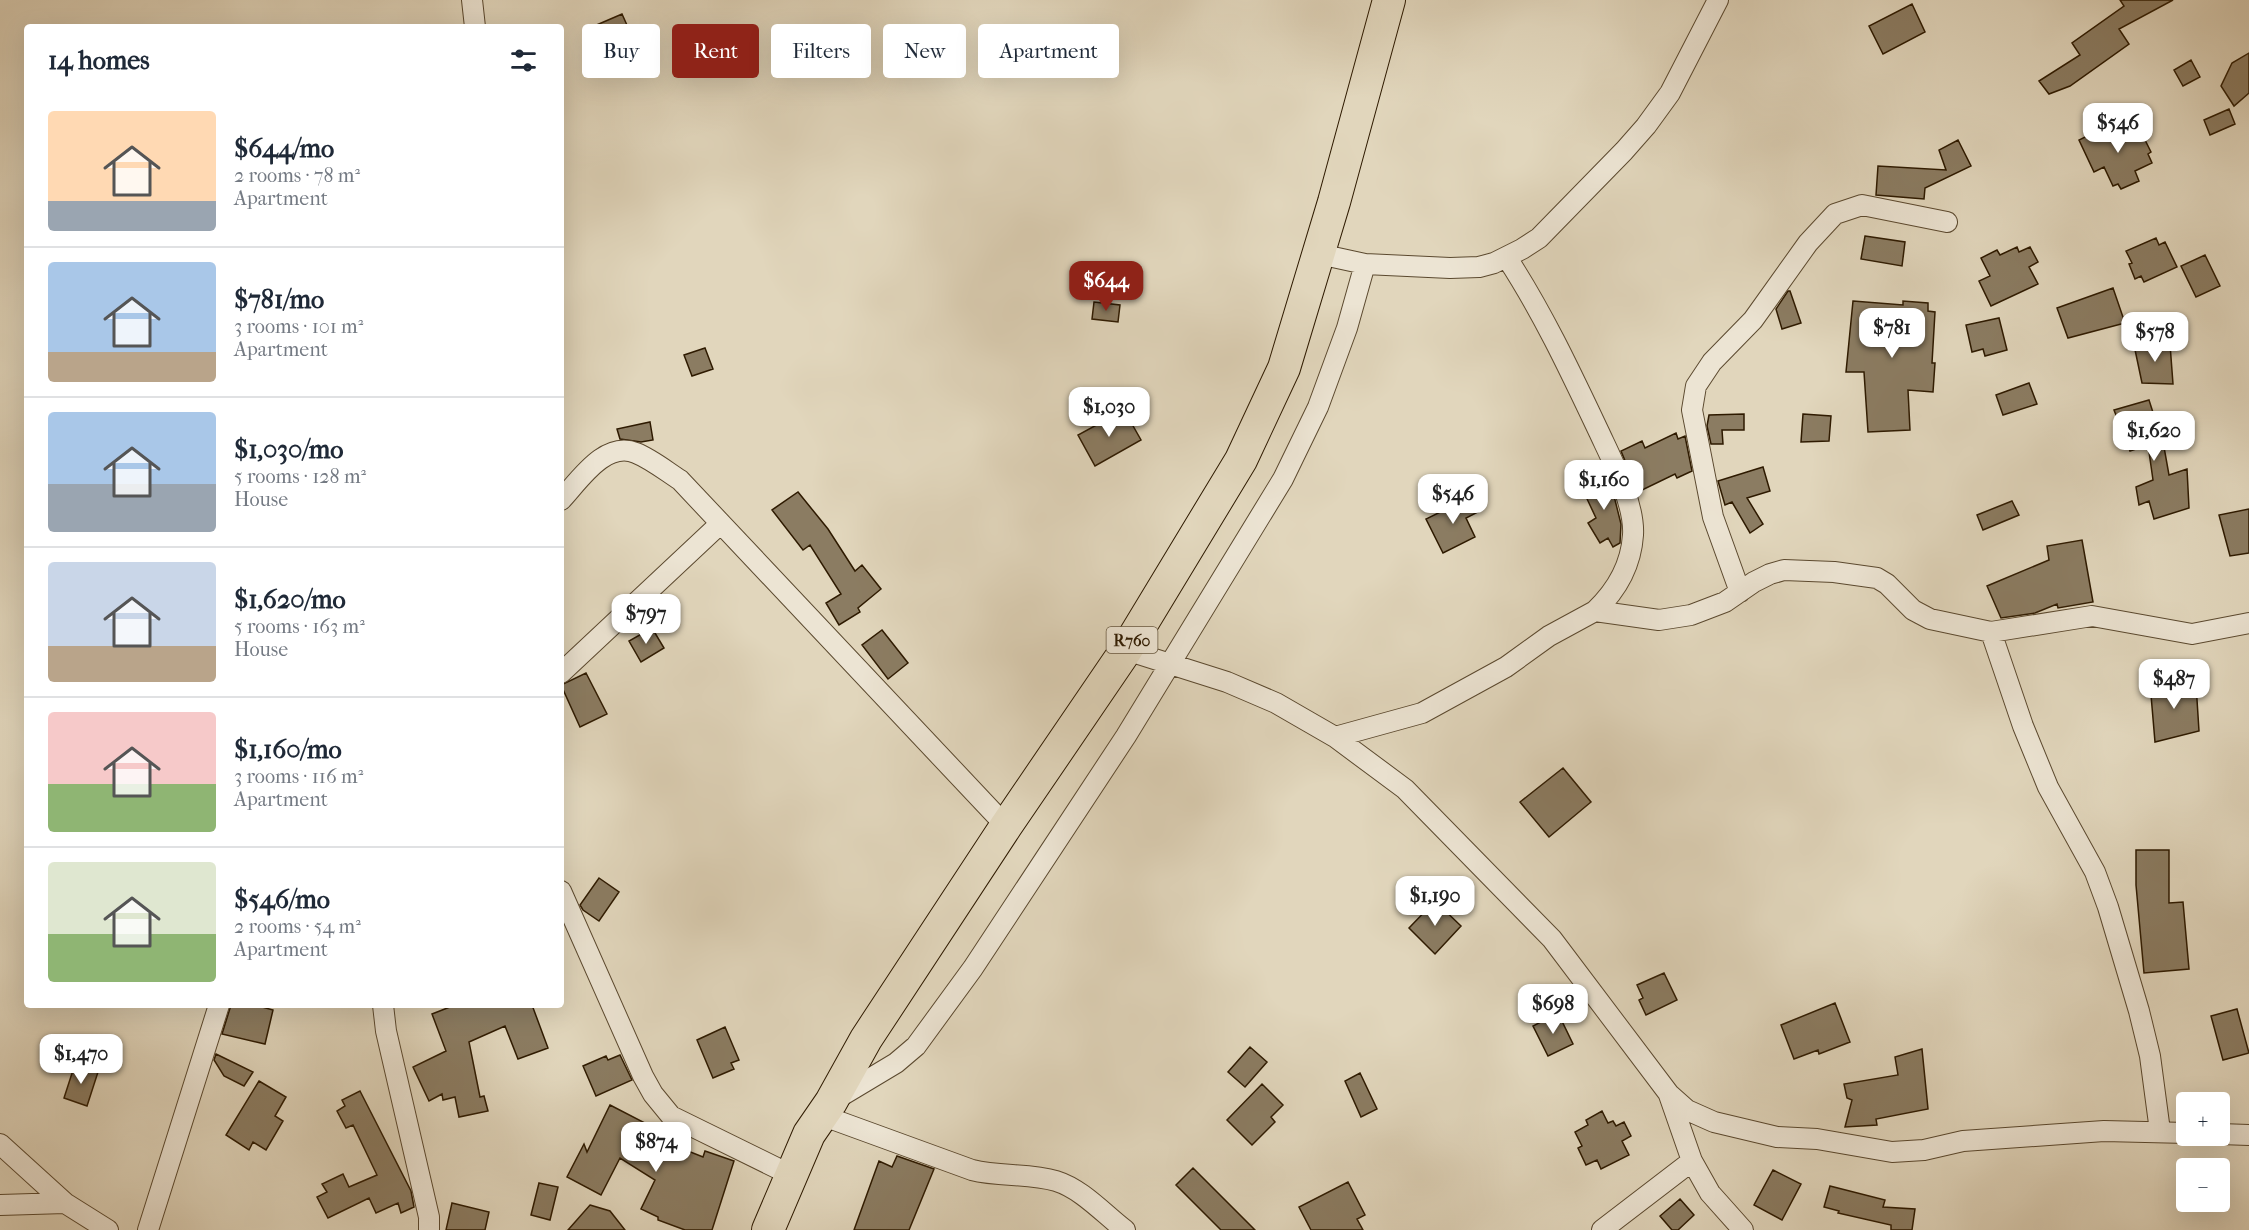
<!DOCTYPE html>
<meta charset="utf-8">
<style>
body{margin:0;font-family:"IM FELL French Canon",serif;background:#f2f2f3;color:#1f2937;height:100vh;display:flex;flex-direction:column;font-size:22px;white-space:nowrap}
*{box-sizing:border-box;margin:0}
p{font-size:20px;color:#747a83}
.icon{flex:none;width:33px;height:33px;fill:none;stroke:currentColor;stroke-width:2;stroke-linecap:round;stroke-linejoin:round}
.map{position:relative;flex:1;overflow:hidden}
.details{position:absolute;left:24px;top:24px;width:540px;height:984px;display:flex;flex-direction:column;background:#fff;border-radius:6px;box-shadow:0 6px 24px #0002}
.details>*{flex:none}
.banner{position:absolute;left:582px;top:24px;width:570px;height:54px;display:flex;gap:12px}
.buttons{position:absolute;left:2176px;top:1092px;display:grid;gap:12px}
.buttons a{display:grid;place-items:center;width:54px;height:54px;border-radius:6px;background:#fff;box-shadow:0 6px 24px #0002;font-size:30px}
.price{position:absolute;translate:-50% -51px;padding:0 14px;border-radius:12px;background:#fff;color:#222;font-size:20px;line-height:39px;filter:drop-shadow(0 2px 3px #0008)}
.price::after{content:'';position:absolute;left:50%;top:36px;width:18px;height:14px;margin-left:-9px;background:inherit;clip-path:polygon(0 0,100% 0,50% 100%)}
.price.on{background:#8f2418;color:#fff}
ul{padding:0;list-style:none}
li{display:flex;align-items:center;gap:18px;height:150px;padding:0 24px}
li+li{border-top:2px solid #e0e1e3}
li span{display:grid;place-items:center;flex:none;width:168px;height:120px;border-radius:6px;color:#555}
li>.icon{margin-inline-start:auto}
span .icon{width:72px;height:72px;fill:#fffc;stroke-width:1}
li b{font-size:26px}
h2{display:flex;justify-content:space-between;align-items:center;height:72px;padding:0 24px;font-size:26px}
.pill{padding:0 21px;border-radius:6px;background:#fff;box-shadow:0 6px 24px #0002;font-size:21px;line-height:54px}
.pill.on{background:#8f2418;color:#fff}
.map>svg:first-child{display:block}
.building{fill:#8b7c62;stroke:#2e1a00;stroke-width:1.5}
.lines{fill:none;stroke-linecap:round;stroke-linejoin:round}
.street-casing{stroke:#5b492f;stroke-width:22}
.primary-casing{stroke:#2e1a00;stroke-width:34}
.street{stroke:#ece4d3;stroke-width:20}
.primary{stroke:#e1d6bc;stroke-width:32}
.labels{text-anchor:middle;stroke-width:4.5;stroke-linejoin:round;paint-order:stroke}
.shield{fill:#ece4d3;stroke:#67573f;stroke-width:1.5}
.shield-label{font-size:16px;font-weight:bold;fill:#2e1a00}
</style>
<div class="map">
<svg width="2249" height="1230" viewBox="0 0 2249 1230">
<rect width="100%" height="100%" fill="#e1d6bc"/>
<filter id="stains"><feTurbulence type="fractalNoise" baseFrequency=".00333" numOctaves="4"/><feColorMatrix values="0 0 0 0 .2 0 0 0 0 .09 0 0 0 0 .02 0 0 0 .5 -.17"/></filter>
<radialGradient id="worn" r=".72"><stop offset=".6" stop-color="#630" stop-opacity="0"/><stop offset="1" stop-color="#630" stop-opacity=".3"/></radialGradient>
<path class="building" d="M2120,0H2173L2119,29L2129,44L2070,86L2049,94L2039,81L2080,55L2072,43L2124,6Z
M1912,4L1925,32L1883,54L1869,26Z
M622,14L635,43L622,49L625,56L602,67L585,30Z
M2249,53V93L2234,106L2221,86L2232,63Z
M2191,60L2200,77L2183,86L2174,70Z
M2229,109L2235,124L2210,135L2204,120Z
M2131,125L2135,132L2140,130L2151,152L2148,154L2152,163L2135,171L2139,181L2121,189L2118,184L2113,186L2104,167L2094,172L2079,140L2103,128L2105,133L2119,126L2121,130Z
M1958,140L1971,166L1925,188L1924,199L1876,195L1878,166L1946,170L1939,150Z
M1865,236L1905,242L1902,266L1861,259Z
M2156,238L2159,245L2165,242L2177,267L2144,282L2141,276L2135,279L2129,264L2132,263L2126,251Z
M2017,247L2019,252L2030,247L2038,262L2029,267L2038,284L1991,306L1979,281L1990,276L1981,258L1997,250L2000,255Z
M2205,255L2220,286L2196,297L2181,266Z
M2113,288L2125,323L2068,338L2057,308Z
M1788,291H1790L1801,323L1782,329L1776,309Z
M1853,301L1903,305V301L1928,303V311L1935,312L1932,363H1935L1933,392L1908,390L1910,430L1868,432L1864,372H1846Z
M1094,302L1120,305L1118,322L1092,319Z
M1999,318L2007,350L1985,356L1983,349L1972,352L1966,325Z
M2170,344L2173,384L2142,383L2134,345Z
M705,348L713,369L692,376L684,355Z
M2029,383L2037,404L2003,415L1996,395Z
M2149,400L2164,447L2169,475L2187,469L2189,508L2154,519L2149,501L2139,505L2136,487L2153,480L2148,445L2130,451L2114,410Z
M1124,410L1141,440L1095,466L1078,435Z
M1744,414V430H1722L1723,444H1711L1707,426L1709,415Z
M1803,414L1831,416L1829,441L1801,442Z
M650,422L653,440L641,442L620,439L617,429Z
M1676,433L1678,439L1685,436L1692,471L1677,478L1675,474L1638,492L1621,451L1642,441L1645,448Z
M1763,467L1770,491L1747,498L1763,524L1750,533L1732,502L1725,505L1718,481Z
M1606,475L1615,500L1621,524L1620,543L1613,547L1608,538L1600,543L1588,523L1596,518L1581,486Z
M798,492L828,529L855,571L862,565L881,589L858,608L860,612L839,625L826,603L841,594L810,545L803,550L772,510Z
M1471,497L1478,512L1466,518L1475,537L1443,553L1426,519Z
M2012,501L2019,515L1983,530L1977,515Z
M2249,509V553L2230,556L2219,515Z
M2082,540L2093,602L2058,608L2057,604L2035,613L2001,618L1987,586L2049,560L2047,546Z
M652,628L664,648L641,662L629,641Z
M882,630L908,663L888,679L862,645Z
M586,673L607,714L580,727L561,685Z
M2150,683L2196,684L2199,731L2155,742Z
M1563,768L1591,802L1549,837L1520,802Z
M2136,850H2169V903L2183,902L2189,969L2144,973L2136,885Z
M599,878L619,892L599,921L583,910L580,905Z
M1435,901L1461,926L1435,954L1409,928Z
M1664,973L1677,1000L1646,1015L1639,1000L1643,998L1637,985Z
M1835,1003L1850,1042L1819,1054L1818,1050L1794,1059L1781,1025Z
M231,1005H255L273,1010L265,1044L222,1034Z
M455,1005H532L548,1048L518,1059L505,1026L469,1042L480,1097L484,1096L488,1111L459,1117L455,1097L443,1100L442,1094L429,1101L413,1067L446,1051L432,1014Z
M2237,1009L2249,1053L2223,1060L2211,1016Z
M1558,1013L1573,1044L1548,1056L1533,1026Z
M725,1027L739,1060L731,1063L734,1069L713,1078L697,1040Z
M1250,1047L1267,1062L1245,1087L1228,1072Z
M1922,1049L1928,1109L1876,1119L1877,1125L1845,1127L1852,1100L1847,1098L1844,1084L1898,1075L1895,1057Z
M216,1054L253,1072L244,1086L224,1076L214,1060Z
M620,1055L632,1080L596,1096L583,1066L606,1056L608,1060Z
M75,1064L98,1072L87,1106L64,1098Z
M1360,1073L1377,1109L1361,1117L1345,1081Z
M259,1081L286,1097L275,1116L283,1121L266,1150L253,1142L249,1150L226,1135Z
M1262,1084L1283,1105L1271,1117L1275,1122L1252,1145L1227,1120Z
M360,1091L411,1191L414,1207L401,1213L398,1203L376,1213L369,1198L328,1218L317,1197L327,1192L322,1184L343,1174L349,1187L377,1175L353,1125L346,1128L337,1111L345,1106L342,1100Z
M610,1105L645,1123L641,1133L680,1159L683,1149L703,1157L705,1151L734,1161L712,1230H685L658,1220V1217L641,1209L655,1180L620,1158L601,1195L567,1177L584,1144L587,1152Z
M1602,1111L1608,1123L1613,1121L1616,1126L1624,1122L1631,1136L1622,1141L1629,1155L1601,1169L1597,1160L1586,1165L1578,1148L1582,1146L1575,1132L1588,1125L1586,1120Z
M897,1156L934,1169L909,1230H854L879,1161L892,1167Z
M1193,1168L1255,1230H1221L1176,1185Z
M1773,1170L1801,1184L1782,1220L1754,1205Z
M1348,1182L1365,1215L1357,1219L1363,1230H1311L1299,1207Z
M539,1183L558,1187L550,1220L531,1215Z
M1830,1186L1885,1200L1883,1207L1915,1209L1912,1230H1891V1225L1838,1213L1839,1211L1824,1207Z
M1680,1199L1694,1215L1678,1230H1672L1660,1216Z
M452,1203L489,1212L485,1230H446Z
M590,1205L610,1211L625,1230H568Z"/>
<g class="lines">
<defs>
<path id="street" d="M472,0L475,27
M1319,254L1365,264L1450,268L1479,267L1494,263L1522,249L1539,238L1624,151L1646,126L1670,93L1718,0
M1507,258C1543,313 1571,373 1599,432C1612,460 1635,504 1633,535C1631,566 1617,590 1595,611
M561,500C579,481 605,440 636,453C651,459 666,471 680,480L1006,826
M1740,592L1713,517L1692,410L1696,386L1712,362L1753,320L1808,243L1835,214L1862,205L1947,222
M1991,632L2023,726L2048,787L2095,872L2108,907L2139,1011L2150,1056L2160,1131
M1126,650L1227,682L1276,703L1335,737L1405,789L1552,939L1669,1094L1687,1110L1714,1122L1777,1137L1817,1139L1892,1152L1924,1150L1963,1141L2104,1131L2187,1133
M561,673L720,524
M1335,737L1422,713L1506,667L1549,636L1595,611L1659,620L1691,615L1725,602L1754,582L1770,574L1784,570L1834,572L1877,578L1887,584L1913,610L1930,619L1991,632L2092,616L2192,634L2249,623
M561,891L643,1076L653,1094L671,1116L791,1175
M383,1005L386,1031L429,1217V1230
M1669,1095L1692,1161L1710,1193L1743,1230
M836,1099L896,1063L916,1046L973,968L1126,736L1283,479L1318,407L1347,328L1365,264
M821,1115L972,1170C999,1177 1029,1173 1056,1181C1082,1189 1104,1214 1125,1230
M2220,1134L2249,1135
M0,1144L65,1203L108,1230
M0,1205L65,1203
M148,1230L219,1005
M1602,1230L1692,1161"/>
<path id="primary" d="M768,1230L809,1134L831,1102L866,1039L1006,826L1126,650L1241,460L1284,368L1334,202L1389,0"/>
</defs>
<use href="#street" class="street-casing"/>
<use href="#primary" class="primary-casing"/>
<use href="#street" class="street"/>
<use href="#primary" class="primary"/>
</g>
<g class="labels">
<rect class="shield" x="1106.5" y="627" width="51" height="26" rx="4.5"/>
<g class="shield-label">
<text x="1132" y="646">R760</text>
</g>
</g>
<rect width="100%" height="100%" filter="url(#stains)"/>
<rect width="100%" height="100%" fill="url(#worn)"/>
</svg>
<div class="buttons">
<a>+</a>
<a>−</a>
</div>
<b class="price" style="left:2118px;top:154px">$546</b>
<b class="price on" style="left:1106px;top:312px">$644</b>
<b class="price" style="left:1892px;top:359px">$781</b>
<b class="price" style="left:2155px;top:363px">$578</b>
<b class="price" style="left:1109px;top:438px">$1,030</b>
<b class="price" style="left:2154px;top:462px">$1,620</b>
<b class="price" style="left:1604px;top:511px">$1,160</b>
<b class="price" style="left:1453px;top:525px">$546</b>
<b class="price" style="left:646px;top:645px">$797</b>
<b class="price" style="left:2174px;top:710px">$487</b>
<b class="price" style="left:1435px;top:927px">$1,190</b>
<b class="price" style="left:1553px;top:1035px">$698</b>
<b class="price" style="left:81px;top:1085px">$1,470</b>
<b class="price" style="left:656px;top:1173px">$874</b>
<div class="banner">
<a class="pill">Buy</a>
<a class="pill on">Rent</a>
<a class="pill">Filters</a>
<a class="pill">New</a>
<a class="pill">Apartment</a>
</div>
<section class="details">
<h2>14 homes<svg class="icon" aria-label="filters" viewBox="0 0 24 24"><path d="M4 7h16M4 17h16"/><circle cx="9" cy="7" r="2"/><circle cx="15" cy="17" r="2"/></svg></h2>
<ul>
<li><span style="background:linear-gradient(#ffd9b3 75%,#9aa5b1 0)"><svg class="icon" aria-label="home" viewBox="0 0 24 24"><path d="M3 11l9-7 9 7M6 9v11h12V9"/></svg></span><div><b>$644/mo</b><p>2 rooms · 78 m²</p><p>Apartment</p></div></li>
<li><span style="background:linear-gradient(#a9c7e8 75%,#b9a48a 0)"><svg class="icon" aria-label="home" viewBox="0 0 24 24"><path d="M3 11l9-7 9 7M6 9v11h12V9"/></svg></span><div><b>$781/mo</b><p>3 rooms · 101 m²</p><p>Apartment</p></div></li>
<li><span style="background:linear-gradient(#a9c7e8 60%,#9aa5b1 0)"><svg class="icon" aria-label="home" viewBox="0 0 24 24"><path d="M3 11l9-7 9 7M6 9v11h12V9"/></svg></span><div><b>$1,030/mo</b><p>5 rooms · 128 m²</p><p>House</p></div></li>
<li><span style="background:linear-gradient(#c9d6e8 70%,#b9a48a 0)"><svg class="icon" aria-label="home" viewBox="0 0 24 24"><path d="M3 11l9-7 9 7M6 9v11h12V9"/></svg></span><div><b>$1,620/mo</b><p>5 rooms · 163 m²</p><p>House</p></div></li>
<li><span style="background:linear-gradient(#f6c9c9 60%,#8fb573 0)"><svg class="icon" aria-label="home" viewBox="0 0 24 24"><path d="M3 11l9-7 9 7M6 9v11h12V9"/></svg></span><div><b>$1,160/mo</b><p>3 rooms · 116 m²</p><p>Apartment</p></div></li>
<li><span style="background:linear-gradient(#dfe7d0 60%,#8fb573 0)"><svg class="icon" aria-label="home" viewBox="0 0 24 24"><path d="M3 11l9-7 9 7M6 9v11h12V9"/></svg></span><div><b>$546/mo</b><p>2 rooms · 54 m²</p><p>Apartment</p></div></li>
</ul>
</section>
</div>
